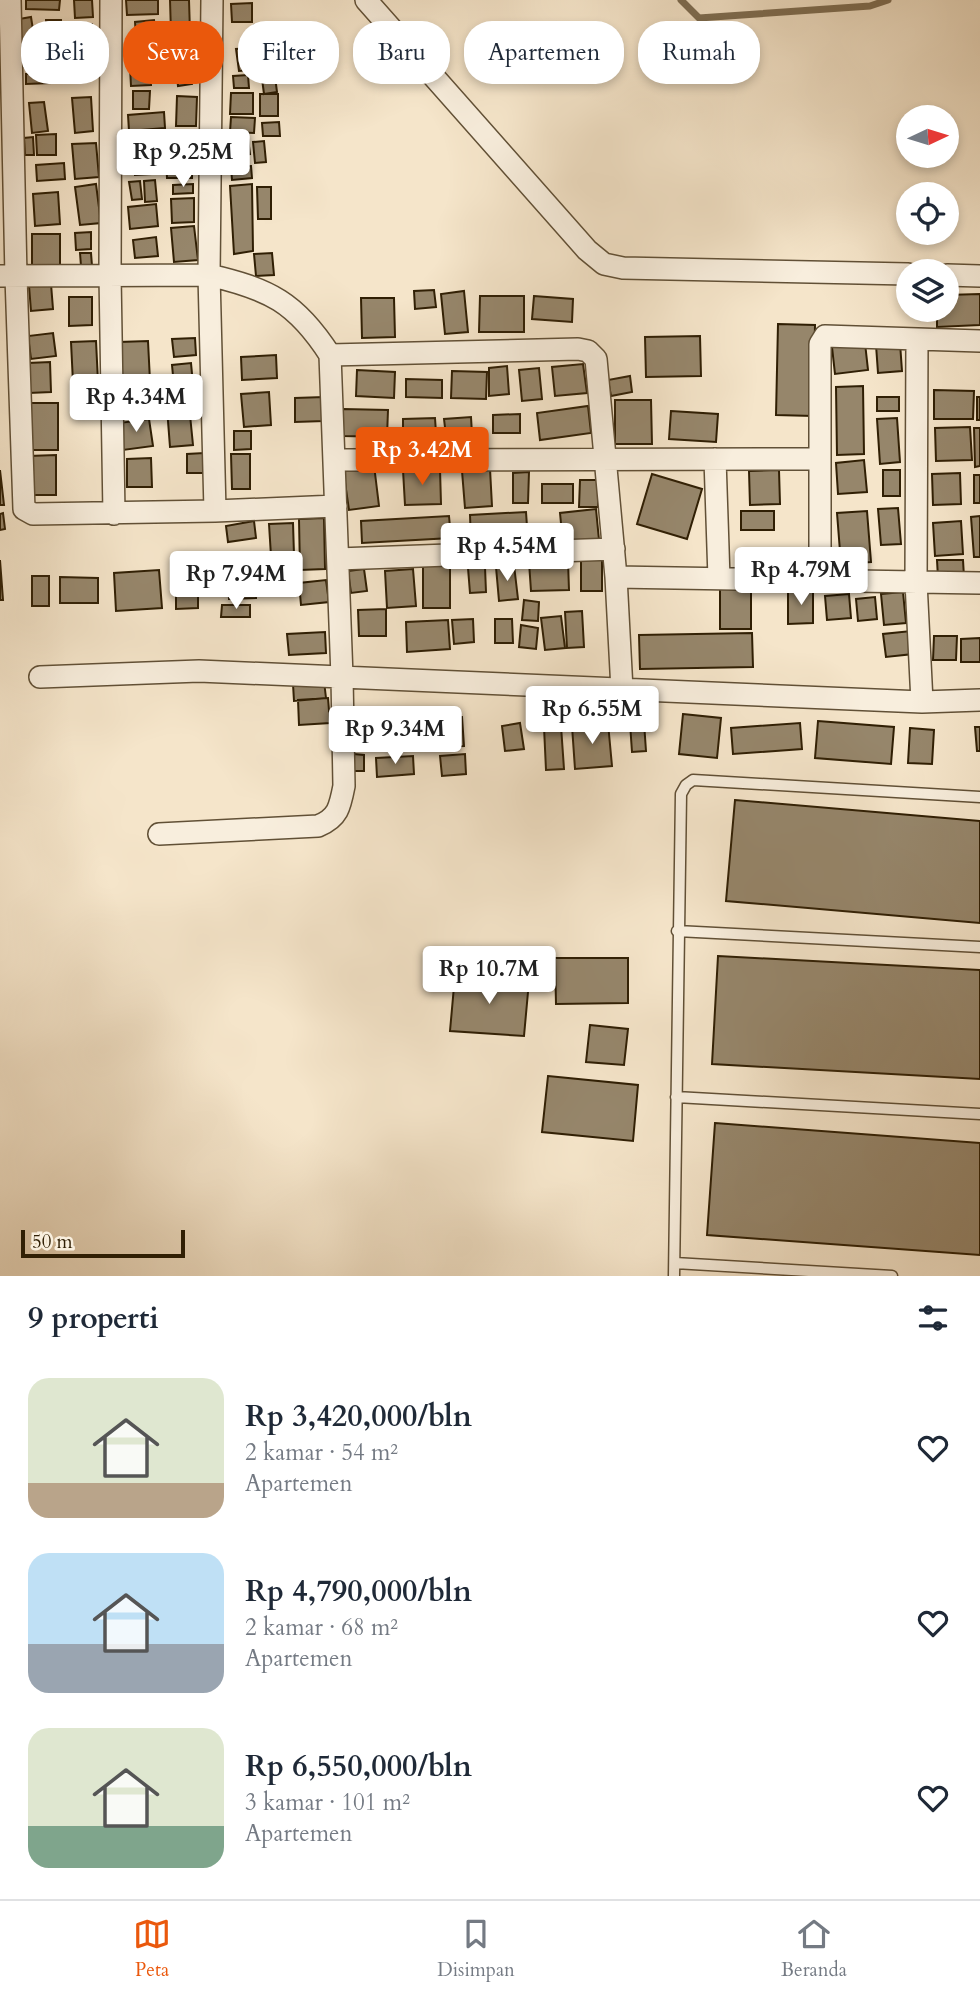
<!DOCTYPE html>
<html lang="id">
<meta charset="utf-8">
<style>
body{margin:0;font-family:Cardo,serif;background:#f6f6f7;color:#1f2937;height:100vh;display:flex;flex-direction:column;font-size:26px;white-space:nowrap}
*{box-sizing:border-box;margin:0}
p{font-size:23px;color:#747a83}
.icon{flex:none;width:38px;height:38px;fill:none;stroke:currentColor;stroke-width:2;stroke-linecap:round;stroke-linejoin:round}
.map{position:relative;height:1276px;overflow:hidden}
.drawer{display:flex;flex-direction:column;background:#fff;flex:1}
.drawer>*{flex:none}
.hud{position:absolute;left:21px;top:21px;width:938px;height:63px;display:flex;gap:14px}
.needle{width:46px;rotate:86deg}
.fabs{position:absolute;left:896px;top:105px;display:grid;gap:14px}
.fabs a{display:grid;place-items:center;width:63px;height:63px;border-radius:50%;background:#fff;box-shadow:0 4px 10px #0003;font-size:35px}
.scale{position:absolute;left:21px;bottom:18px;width:164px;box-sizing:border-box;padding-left:7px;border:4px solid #301f04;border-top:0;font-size:19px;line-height:24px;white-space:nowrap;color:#301f04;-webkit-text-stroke:5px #f8eedd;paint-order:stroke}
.price{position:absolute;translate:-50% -60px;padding:0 16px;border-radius:7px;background:#fff;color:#222;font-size:23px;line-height:46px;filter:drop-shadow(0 2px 4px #0008)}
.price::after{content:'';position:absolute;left:50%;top:42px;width:21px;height:16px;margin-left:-10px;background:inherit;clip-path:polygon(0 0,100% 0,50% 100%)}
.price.selected{background:#ea580c;color:#fff}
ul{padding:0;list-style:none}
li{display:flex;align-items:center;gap:21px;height:175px;padding:0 28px}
li span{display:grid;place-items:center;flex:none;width:196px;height:140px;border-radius:21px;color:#555}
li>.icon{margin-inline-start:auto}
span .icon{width:84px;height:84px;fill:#fffc;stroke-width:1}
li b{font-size:30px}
h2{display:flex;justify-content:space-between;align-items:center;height:84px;padding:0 28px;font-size:30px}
.chip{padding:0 24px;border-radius:28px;background:#fff;box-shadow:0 4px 10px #0003;font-size:24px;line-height:63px}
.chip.selected{background:#ea580c;color:#fff}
.tabs{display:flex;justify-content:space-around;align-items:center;height:98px;border-top:2px solid #e0e1e3;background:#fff;font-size:19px;color:#747a83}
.tabs a{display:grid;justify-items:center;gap:4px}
.tabs .selected{color:#ea580c}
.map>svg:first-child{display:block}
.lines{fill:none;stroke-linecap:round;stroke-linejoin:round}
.stream{stroke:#7e6e53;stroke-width:7}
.building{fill:#96866b;stroke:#301f04;stroke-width:2}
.service-casing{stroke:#615036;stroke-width:13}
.minor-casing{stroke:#615036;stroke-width:24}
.service{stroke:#f8eedd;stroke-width:10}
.minor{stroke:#f8eedd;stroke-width:21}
</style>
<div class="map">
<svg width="980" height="1276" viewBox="0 0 980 1276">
<rect width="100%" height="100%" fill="#f5e5ca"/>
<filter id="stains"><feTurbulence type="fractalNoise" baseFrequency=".00286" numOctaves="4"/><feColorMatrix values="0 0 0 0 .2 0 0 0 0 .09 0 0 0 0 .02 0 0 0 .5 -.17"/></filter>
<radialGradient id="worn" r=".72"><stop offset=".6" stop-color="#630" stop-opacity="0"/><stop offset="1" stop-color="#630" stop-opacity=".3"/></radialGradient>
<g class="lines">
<path class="stream" d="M681,0L699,18L870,6L888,0"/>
</g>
<path class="building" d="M26,0H60L59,10L26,9Z
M74,0H92L93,17L75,18Z
M126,0H158V14L127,15Z
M170,0H189L190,32L171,33Z
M252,3V22H232L231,4Z
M31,17L36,49L23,50L19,19Z
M46,20H61L62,41H46Z
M154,20L156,35L136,37L135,22Z
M72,24H92L93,40H73Z
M269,24L270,48H255L254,25Z
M125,43H151L152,62L126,63Z
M93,45L94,78L74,79L73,46Z
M188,46L192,84L178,86L174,48Z
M250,48L252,70L239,71L236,49Z
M49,53L50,65L24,67L23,56Z
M172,65L173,80L155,82L154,66Z
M150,66L151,85L131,86L130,67Z
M274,69L277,92L264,94L261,71Z
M50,73L51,83L26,84V74Z
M248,75L249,88H234L233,76Z
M133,91H150L149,109H133Z
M231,93H253V114H230Z
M260,94H278V116H260Z
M177,96L197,97L196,126H176Z
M91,97L93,131L75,133L72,98Z
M44,102L48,131L32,133L29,103Z
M164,112L165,128L129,131L128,115Z
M231,117L255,118L254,133L230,132Z
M279,122L280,136H263L262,123Z
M56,134V155H37L36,135Z
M155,136L156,155H132L131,137Z
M33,137L34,155H25L24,138Z
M190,138L191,150L171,151L170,139Z
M248,138L250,154L233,156L231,140Z
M264,141L266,162L255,163L253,142Z
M96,143L99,177L75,179L72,144Z
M192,156V178H167L166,157Z
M135,158H151V174L135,175Z
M64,163L65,179L37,181L36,165Z
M251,166L252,178L232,180L231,167Z
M155,180L157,201L145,202L144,181Z
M140,181L142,199L132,200L129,182Z
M96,184L101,223L80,225L75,187Z
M193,184V193L173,194V185Z
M252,184L253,251L234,254L230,186Z
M257,187H271V219H258Z
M58,192L60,224L35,226L33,194Z
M194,198V222L172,223L171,199Z
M156,204L158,226L130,229L128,207Z
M194,226L198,260L174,262L171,228Z
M91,232V249L76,250L75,233Z
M32,234H60V269H32Z
M156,237L158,256L135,258L133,240Z
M80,253H91L92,266H81Z
M272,253L274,275L256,276L254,254Z
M51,284L53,309L31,311L29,286Z
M434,290L436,307L415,309L414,291Z
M464,291L468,332L445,334L441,294Z
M980,294V325L937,327V310H947V295Z
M480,296H524V332H479Z
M534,296L573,299L572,322L532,319Z
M69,297H92V325L69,326Z
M361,298H394L395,337L362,338Z
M778,324L815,325L813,416L776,415Z
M53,333L56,356L31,359L28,336Z
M700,336L701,376L646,377L645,337Z
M195,338L196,355L174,357L172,339Z
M96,341L99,402L74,403L71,342Z
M148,341L151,401L122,402L119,342Z
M865,343L868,370L835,374L832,347Z
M900,343L902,371L878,373L876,345Z
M276,355L277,378L242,380L241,357Z
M50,362L51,392L29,393L28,363Z
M191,363L194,395L175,397L172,365Z
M583,364L587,393L555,396L552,367Z
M507,366L509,394L489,396V368Z
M539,368L542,399L522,401L519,370Z
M357,370L395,372L394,398L356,396Z
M452,371L487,372L486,399L451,398Z
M630,376L632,392L611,396L608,380Z
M406,379L442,380V398L406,397Z
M863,386L864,454L837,455L836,387Z
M934,390L974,391L973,419H934Z
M269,392L271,425L244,427L241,394Z
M324,397V421L295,422V398Z
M877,397H899V411H877Z
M977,397H980V420H977Z
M615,400H651L652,444H615Z
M22,403H58V450H23Z
M189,405L193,445L170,447L167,408Z
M588,406L591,433L540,440L537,413Z
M343,409L388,410L387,437L343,436Z
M671,411L718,414L716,442L669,439Z
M520,414V433H493V415Z
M471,417L472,434L446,436L444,419Z
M435,418L436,433L403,434V419Z
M897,418L900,462L880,464L877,419Z
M149,419L153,446L123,450L119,423Z
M970,427L972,460L936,461L935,428Z
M974,428H980V466L975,467Z
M234,431H251V449L234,450Z
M204,453V473H187V454Z
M231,454H250V489H232Z
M56,455V495H30L29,456Z
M151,458L152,487H127V459Z
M864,460L867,492L838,494L836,463Z
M374,465L379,506L349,510L343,469Z
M440,469L441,504L405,505L403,470Z
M490,469L492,506L465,508L462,471Z
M0,470L4,505H0Z
M779,470L780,504L750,505L749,471Z
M883,470H900V496H883Z
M529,472L528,503H513V473Z
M960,473L961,504L933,505L932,474Z
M652,474L702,489L687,539L637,524Z
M974,475H980V503H974Z
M580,480H599L598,507H579Z
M542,484H573V503H542Z
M898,508L901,544L881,545L878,509Z
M596,509L599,540L563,544L560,513Z
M741,511H774V530H741Z
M867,511L871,562L841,564L837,513Z
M526,512L528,541L471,544L470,515Z
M3,513L5,529L0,530V514Z
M449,516L451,538L362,543L361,521Z
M980,516V557H974L971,517Z
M324,518L325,569L300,570L299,519Z
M254,521L256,538L228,542L226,526Z
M961,521L963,554L935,556L933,523Z
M293,523L294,555L271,556L269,524Z
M581,559H602V591H581Z
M0,560L3,600H0Z
M937,560H963L964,577L938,578Z
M423,561H450V608H423Z
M568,561L569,590L531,591L529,562Z
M514,565L518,599L499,601L496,567Z
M485,567L486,592L470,593L468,568Z
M364,569L367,591L351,593L348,571Z
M413,569L416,606L387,608L385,571Z
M159,570L162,608L116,611L114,573Z
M228,573H255L256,598L229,599Z
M176,574H198V608L176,609Z
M32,576H49V606H32Z
M60,577L98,578V603H60Z
M326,580L329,602L301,605L299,583Z
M720,585H751V629H720Z
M813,590V623L788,624V591Z
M903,592L906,623L884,625L881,594Z
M849,594L851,618L827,620L825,596Z
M875,597L877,619L858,621L856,599Z
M524,600L539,602L538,621L522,620Z
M222,605H250V617H221Z
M386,609V636H359L358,610Z
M582,611L584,647L567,648L565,612Z
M561,616L565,648L545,650L541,618Z
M473,619L474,642L454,644L452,620Z
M495,619H512L513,643H495Z
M448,620L450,649L407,652L406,622Z
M521,625L538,628L536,649L519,647Z
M911,631L913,654L886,657L883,634Z
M325,632L326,653L289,655L287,634Z
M752,633L753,667L640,669L639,635Z
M934,636H957L956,660H933Z
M980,638V662H961V639Z
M324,681L326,698L294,701L293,684Z
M328,698L330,723L299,725L298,700Z
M606,699L607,710L587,713L585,701Z
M643,708L646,751L632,752L629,709Z
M400,711L406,741L383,745L378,715Z
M683,714L721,718L717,758L679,754Z
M368,715L369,747L349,748L348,716Z
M462,717L464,746L437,747L435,719Z
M818,721L894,727L891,764L815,758Z
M520,723L524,749L505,751L502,726Z
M608,723L612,766L575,769L572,726Z
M800,723L802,749L733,754L731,728Z
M561,726L564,769L546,770L544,727Z
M975,727H980V751H977Z
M910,728L934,730L932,764L908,763Z
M354,754L364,755V771H354Z
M465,754L466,774L442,776L440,756Z
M413,756L414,774L377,777L376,758Z
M735,800L980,821V923L726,901Z
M718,956L980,970V1079L712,1064Z
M555,958H628V1003L556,1004Z
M455,975L529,981L524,1036L450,1031Z
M590,1025L628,1029L624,1065L586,1062Z
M548,1076L638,1085L633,1141L542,1132Z
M715,1123L980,1143V1255L707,1235Z"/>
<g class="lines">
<defs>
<path id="service" d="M677,931L980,947
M676,1097L980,1114
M675,1263L892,1276
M674,1276L681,794L686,785L693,780L980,797"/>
<path id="minor" d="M10,0L16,277L24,509L33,514L215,511L336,506
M111,0L110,275L114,514
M212,0L209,275L215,511
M366,0L587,250L604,264L623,268L908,274
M947,275L980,276
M0,276L209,275C269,289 296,302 330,355L342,677L344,786C340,807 338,818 318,826L159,834
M917,340L916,582L922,702
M330,355L578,349L588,351L596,359L616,577L622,690
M715,459L719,578
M335,460L820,459
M338,559L614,549
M616,577L980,583
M820,579V344L825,336L980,341
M40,677L199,671L922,702L980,700"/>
</defs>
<use href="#service" class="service-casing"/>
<use href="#minor" class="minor-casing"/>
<use href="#service" class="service"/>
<use href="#minor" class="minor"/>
</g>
<rect width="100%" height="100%" filter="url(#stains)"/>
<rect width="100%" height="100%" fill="url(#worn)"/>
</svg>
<div class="fabs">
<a><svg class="needle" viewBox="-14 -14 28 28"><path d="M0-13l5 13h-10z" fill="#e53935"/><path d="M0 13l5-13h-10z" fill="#747a83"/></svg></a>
<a><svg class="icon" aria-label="locate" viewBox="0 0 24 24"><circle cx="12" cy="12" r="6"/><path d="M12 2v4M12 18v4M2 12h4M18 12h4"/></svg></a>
<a><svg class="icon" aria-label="layers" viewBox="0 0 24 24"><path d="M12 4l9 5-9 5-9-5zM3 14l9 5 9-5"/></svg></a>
</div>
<div class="scale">50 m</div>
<b class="price" style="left:183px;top:189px">Rp 9.25M</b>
<b class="price" style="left:136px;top:434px">Rp 4.34M</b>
<b class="price selected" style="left:422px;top:487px">Rp 3.42M</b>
<b class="price" style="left:507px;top:583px">Rp 4.54M</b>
<b class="price" style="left:801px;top:607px">Rp 4.79M</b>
<b class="price" style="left:236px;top:611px">Rp 7.94M</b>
<b class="price" style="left:592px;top:746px">Rp 6.55M</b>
<b class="price" style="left:395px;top:766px">Rp 9.34M</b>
<b class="price" style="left:489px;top:1006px">Rp 10.7M</b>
<div class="hud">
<a class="chip">Beli</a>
<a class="chip selected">Sewa</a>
<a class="chip">Filter</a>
<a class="chip">Baru</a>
<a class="chip">Apartemen</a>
<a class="chip">Rumah</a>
</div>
</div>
<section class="drawer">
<h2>9 properti<svg class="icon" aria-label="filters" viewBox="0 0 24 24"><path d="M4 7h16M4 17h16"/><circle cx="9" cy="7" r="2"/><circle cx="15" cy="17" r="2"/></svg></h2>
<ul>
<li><span style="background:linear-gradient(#dfe7d0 75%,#b9a48a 0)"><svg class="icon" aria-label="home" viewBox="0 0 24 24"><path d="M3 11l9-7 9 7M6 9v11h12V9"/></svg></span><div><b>Rp 3,420,000/bln</b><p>2 kamar · 54 m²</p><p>Apartemen</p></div><svg class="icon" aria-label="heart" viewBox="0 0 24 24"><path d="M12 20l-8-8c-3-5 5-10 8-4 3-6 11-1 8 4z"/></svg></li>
<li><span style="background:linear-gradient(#bfe0f5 65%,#9aa5b1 0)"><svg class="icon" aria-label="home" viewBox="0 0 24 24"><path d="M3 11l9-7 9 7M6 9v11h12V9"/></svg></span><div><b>Rp 4,790,000/bln</b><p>2 kamar · 68 m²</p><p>Apartemen</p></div><svg class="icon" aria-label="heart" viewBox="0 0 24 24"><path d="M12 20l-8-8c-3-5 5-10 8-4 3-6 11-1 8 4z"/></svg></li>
<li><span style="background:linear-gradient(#dfe7d0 70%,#7fa58c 0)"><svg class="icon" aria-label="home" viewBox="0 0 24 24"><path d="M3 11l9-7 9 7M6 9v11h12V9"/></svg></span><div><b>Rp 6,550,000/bln</b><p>3 kamar · 101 m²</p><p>Apartemen</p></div><svg class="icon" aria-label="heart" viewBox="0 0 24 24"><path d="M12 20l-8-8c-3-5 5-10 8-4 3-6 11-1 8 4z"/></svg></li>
</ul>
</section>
<nav class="tabs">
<a class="selected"><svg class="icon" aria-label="map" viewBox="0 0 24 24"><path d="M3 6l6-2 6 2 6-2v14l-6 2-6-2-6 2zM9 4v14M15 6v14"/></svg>Peta</a>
<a><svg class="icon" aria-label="saved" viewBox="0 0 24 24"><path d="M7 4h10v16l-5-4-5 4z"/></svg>Disimpan</a>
<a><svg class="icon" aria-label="home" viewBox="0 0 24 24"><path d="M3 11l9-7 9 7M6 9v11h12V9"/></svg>Beranda</a>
</nav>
